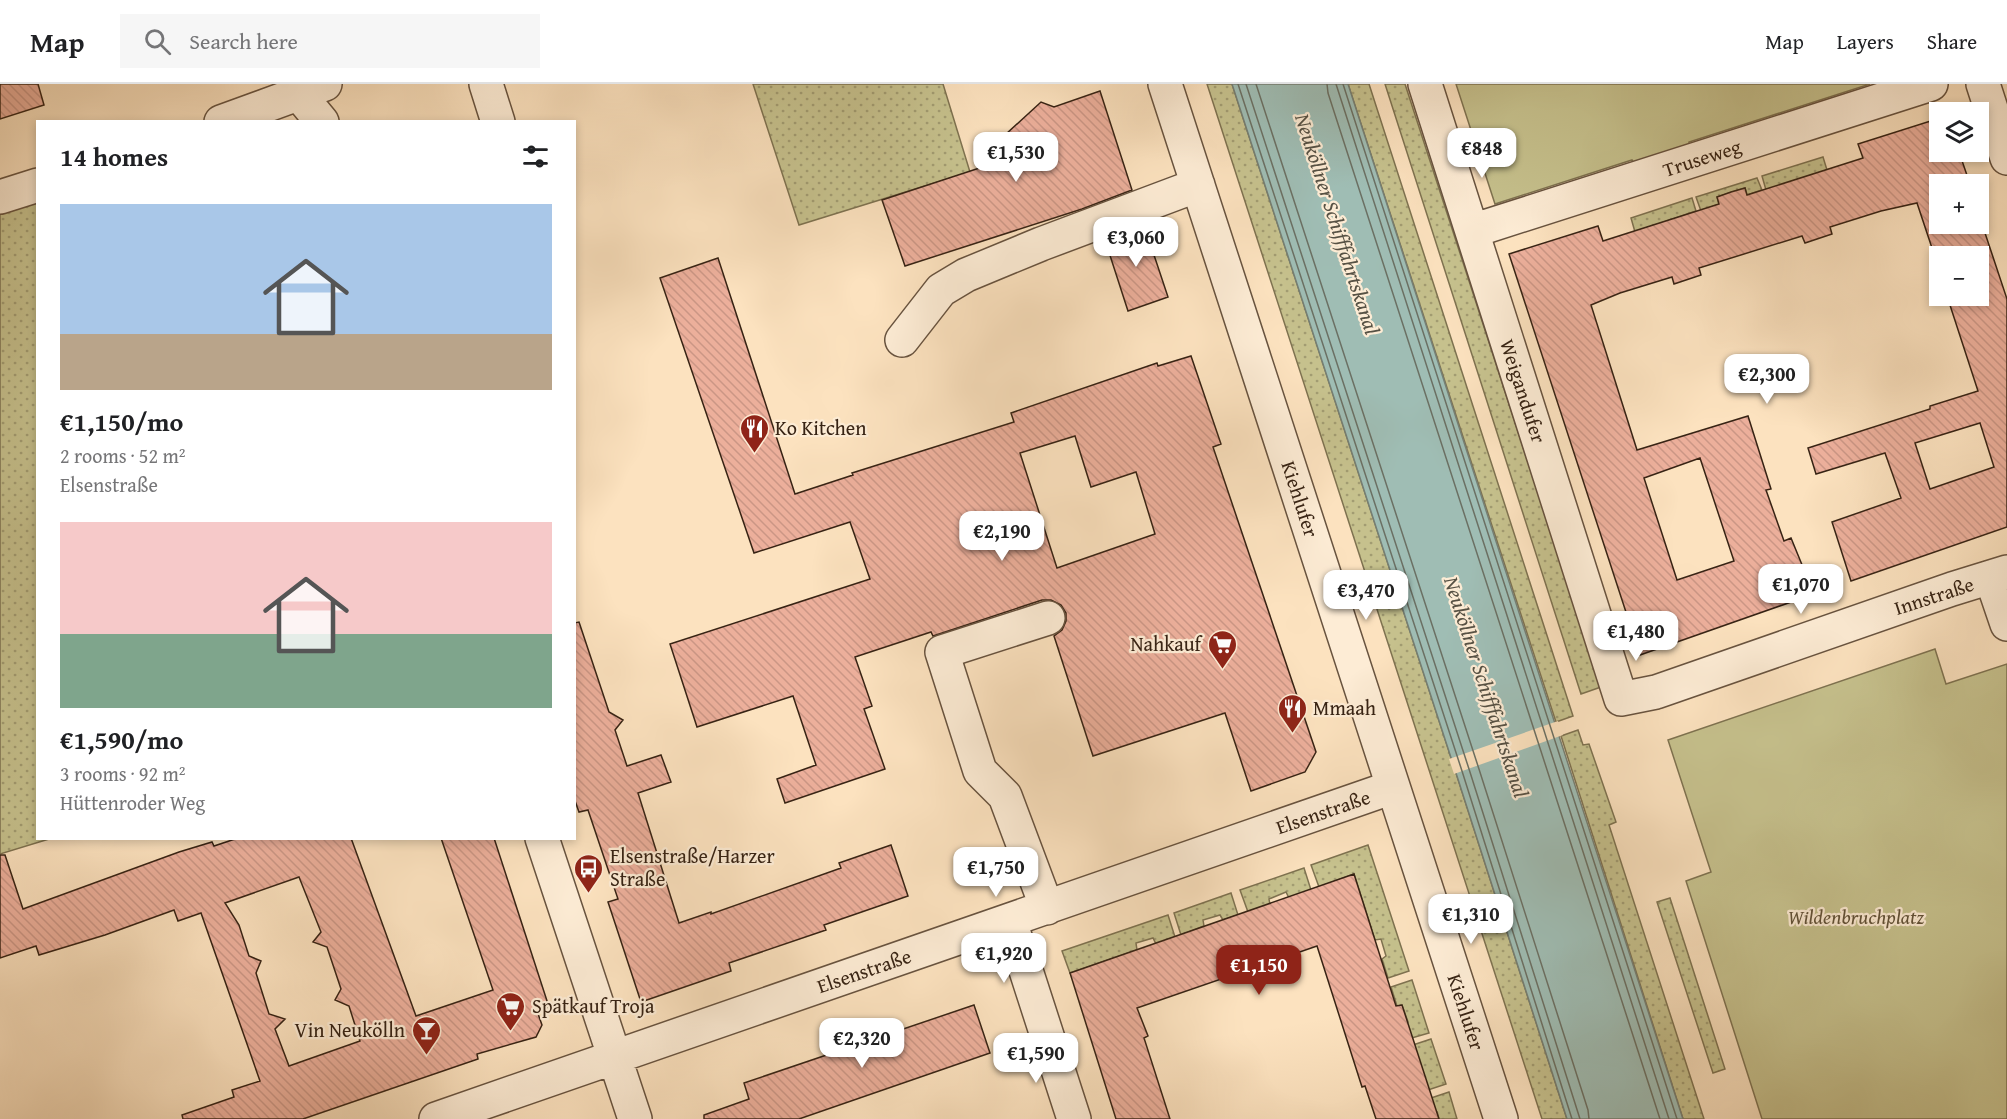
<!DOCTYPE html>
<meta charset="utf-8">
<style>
body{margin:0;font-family:"Gentium Book Plus",serif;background:#f6f6f6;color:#202124;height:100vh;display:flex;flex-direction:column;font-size:22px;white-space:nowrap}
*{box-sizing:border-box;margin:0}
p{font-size:20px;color:#757577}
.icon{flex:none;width:33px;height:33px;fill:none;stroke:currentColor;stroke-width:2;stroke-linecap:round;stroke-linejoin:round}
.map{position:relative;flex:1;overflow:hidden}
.side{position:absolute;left:36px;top:36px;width:540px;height:720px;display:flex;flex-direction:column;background:#fff;border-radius:0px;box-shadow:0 3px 9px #0003}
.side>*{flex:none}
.tools{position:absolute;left:1929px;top:18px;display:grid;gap:12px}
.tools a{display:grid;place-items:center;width:60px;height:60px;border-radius:0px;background:#fff;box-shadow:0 3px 9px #0003;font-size:30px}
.price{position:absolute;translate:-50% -51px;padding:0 14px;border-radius:12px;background:#fff;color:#222;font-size:20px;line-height:39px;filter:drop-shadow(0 2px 3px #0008)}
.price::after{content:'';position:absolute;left:50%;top:36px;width:18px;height:14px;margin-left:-9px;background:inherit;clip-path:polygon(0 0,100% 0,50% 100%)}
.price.selected{background:#8f2418;color:#fff}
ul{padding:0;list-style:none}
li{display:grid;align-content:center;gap:12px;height:318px;padding:0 24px}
li span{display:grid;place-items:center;height:186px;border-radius:0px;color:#555}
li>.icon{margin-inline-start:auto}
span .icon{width:108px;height:108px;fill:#fffc;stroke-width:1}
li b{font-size:26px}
h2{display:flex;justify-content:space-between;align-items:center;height:72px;padding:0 24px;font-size:26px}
header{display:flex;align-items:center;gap:36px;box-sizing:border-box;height:84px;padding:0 30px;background:#fff;border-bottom:2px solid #e0e0e0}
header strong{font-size:28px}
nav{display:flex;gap:33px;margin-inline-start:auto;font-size:21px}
.search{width:420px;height:54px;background:#f6f6f6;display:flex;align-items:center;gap:15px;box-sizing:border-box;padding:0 21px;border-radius:0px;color:#757577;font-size:22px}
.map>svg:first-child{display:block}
.grass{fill:url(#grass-dots);stroke:#7e7250;stroke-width:1.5}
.park{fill:#c6c18d;stroke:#7e7250;stroke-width:1.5}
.water{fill:#9fbdb4;stroke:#757f74;stroke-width:1.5}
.pier{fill:#fce2bf}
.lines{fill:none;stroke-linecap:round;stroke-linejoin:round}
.shore{stroke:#6b7064;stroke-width:1.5}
.building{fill:url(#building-back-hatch);stroke:#372314;stroke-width:1.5;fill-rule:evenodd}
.minor-casing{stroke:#68533f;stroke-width:36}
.minor{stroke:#fdecd5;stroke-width:33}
.labels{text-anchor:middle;stroke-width:4.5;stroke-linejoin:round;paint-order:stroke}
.street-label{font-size:20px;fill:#372314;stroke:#fdecd5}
.poi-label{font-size:20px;fill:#372314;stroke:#fdecd5;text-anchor:start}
.park-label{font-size:20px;font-style:italic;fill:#625238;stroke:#fdecd5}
.water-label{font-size:21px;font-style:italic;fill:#565144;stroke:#fdecd5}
</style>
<header>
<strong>Map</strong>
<div class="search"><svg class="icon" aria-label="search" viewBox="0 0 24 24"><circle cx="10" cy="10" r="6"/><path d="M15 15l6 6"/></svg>Search here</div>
<nav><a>Map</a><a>Layers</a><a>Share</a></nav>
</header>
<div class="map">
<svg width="2007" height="1035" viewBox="0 0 2007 1035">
<defs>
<pattern id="grass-dots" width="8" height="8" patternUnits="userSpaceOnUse" patternTransform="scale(1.5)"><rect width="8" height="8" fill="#c6c18d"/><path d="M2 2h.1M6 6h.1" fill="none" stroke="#a29c72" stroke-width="1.8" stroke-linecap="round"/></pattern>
<pattern id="building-back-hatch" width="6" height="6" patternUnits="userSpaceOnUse" patternTransform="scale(1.5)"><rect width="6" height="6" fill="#ecaf9b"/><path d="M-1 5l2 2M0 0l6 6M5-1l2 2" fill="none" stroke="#cb9685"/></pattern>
</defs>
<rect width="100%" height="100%" fill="#fce2bf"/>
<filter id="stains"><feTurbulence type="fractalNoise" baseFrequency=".00333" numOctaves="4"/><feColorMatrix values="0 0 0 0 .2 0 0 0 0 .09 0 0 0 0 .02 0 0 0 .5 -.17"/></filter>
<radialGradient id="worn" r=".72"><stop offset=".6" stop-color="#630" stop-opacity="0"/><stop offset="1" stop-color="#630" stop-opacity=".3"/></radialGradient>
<path class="grass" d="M753,0H943L970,88L799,141Z
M1207,0H1232L1456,689L1567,1035H1542Z
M1348,0H1369L1573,632L1556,638Z
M1385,0H1405L1601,603L1581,610Z
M1823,73L1827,86L1766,106L1762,92Z
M1757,94L1762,106L1747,111L1745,104L1717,113L1719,120L1701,127L1696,113Z
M37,112L38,754L49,755L0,770V125Z
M1692,114L1696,127L1635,148L1631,134Z
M1578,646L1583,661L1589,660L1616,738L1609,741L1704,1035H1683L1561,652Z
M1368,761L1409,887L1388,894L1382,875L1386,872L1381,855L1375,856L1354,790L1319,803L1311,781Z
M1304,784L1311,806L1289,814L1286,808L1269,815L1270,821L1248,828L1240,806Z
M1231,809L1238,831L1223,836L1220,831L1203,836L1204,842L1181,851L1174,829Z
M1670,814L1725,985L1713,989L1657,818Z
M1168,831L1175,853L1156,860L1153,854L1136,859L1137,866L1070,889L1062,867Z
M1412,896L1429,949L1408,955L1403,941L1408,938L1402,921L1397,922L1391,903Z
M1431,955L1446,1000L1425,1007C1425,989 1421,977 1410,962Z
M1449,1008L1457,1035H1439L1437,1028L1432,1030L1428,1015Z"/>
<path class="park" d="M1456,0H1870L1689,58V70L1638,86L1632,76L1495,120Z
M1935,565L1946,600L2007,580V1035H1762L1686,797L1711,788L1668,656Z"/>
<path class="water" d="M1232,0H1348L1683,1035H1567L1456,689Z"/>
<path class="pier" d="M1558,637L1563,651L1454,690L1449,675Z"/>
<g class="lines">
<path class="shore" d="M1238,0L1462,687L1572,1035
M1246,0L1469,685L1580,1035
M1256,0L1478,682L1588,1026L1589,1035
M1327,0L1328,9L1660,1035
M1336,0L1669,1035
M1343,0L1677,1035"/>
</g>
<path class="building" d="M0,0H38L44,21L0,35Z
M1100,7L1132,106L1082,125L905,182L882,116L1013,73L1005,51L1041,18L1054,23Z
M1940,34V68H1959L1970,100H1940V140H1978V128L2007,215V443L1851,497L1832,438L1901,414L1885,369L1816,390L1808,364L1930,325V322L1978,307L1947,212H1978V172H1940V188L1917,119L1881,127L1830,143L1832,150L1805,159L1802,152L1699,184L1701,191L1674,200L1672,193L1620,209L1591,221L1637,366L1748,332L1771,405L1766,406L1784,457L1791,454L1814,510L1640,571L1509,170L1598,142L1603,157L1719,120L1717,113L1731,108L1745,104L1747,111L1863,74L1858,60ZM1980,339L1994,383L1930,405L1915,359ZM1700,374L1734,477L1677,496L1644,394Z
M1144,141L1168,213L1128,227L1105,156Z
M718,174L795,410L853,391L852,389L1014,338L1011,329L1157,279L1158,282L1191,272L1221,360L1213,363L1316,668L1305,688L1251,707L1225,629L1093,672L1054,552L1062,546L1066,537V529L1061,521L1051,516H1042L933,552L931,548L855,573L872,622L864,625L885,685L785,719L777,695L816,681L793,612L697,643L670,560L870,495L850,438L754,469L660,194ZM1075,352L1091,403L1136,388L1155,450L1057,484L1020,369Z
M579,538L609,628L623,636L615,646L627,682L661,671L671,698L638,709L679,839L711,828V830L841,784L839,779L891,761L908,812L824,841L826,846L729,879L731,887L641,918L608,818L618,815L588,726L579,728L574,714V539Z
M238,754H351L416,932L493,906L441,754H494L549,923L537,927L542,941L536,953L477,970L478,975L303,1035H183L182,1031L234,1013L232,1006L260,997L201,829L178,837L174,826L105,851L39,871L36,862L0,874V771H5L23,825L179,768L212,758L214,762ZM299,793L321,848L313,858L327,863L341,905L335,916L349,922L360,957L289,982L275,945L285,935L269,930L256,889L261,877L249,872L239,841L225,819Z
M1354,790L1396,922L1402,921L1439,1035H1376L1365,1002L1362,1003L1317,862L1137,924L1148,952L1144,954L1170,1035H1116L1070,889Z
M974,921L990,969L799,1035H704V1031L749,1015L744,999Z"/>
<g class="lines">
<defs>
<path id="minor" d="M296,0L299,10L322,38
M486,0L498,38
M1165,0L1501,1035
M1425,0L1621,615L1656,608L1952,505L2007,488
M1983,0L2007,74
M221,38L325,0
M0,113L38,101
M1472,147L1931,0
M902,256L941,206L966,191L1041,160L1198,101
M1991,493L2007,540
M542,754L635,1035
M1047,824L1005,712L980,687L942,568L1048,534
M1010,837L1074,1035
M436,1035L1393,703"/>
</defs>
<use href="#minor" class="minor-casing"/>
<use href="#minor" class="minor"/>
</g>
<defs>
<symbol id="restaurant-pin" viewBox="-11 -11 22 30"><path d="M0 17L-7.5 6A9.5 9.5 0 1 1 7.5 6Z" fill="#8f2418" stroke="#fdecd5"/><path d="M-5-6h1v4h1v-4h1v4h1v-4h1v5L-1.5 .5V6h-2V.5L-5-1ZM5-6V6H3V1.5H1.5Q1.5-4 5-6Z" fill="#fff"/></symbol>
<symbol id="supermarket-pin" viewBox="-11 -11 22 30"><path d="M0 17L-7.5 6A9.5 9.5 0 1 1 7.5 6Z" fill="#8f2418" stroke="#fdecd5"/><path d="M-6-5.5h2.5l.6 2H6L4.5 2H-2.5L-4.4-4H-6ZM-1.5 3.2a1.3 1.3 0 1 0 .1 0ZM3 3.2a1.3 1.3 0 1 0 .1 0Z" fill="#fff"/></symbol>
<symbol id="bus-pin" viewBox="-11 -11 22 30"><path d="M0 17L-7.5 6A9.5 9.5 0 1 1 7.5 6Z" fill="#8f2418" stroke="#fdecd5"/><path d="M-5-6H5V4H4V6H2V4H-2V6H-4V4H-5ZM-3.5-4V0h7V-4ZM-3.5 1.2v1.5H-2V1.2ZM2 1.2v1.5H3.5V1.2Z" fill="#fff"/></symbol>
<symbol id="bar-pin" viewBox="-11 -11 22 30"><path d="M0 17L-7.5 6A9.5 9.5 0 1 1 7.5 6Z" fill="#8f2418" stroke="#fdecd5"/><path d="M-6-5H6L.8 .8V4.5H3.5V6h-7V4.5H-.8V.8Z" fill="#fff"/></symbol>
</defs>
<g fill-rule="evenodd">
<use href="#restaurant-pin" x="738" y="328" width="33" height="45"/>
<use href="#supermarket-pin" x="1206" y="544" width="33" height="45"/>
<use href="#restaurant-pin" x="1276" y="608" width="33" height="45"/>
<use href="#bus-pin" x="572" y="768" width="33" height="45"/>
<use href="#supermarket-pin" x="494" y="906" width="33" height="45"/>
<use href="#bar-pin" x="410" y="930" width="33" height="45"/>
</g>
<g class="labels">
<g class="street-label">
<text transform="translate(1702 74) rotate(-18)" y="7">Truseweg</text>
<text transform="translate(1523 307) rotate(72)" y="7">Weigandufer</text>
<text transform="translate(1300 415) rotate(72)" y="7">Kiehlufer</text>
<text transform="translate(1934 512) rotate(-18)" y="7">Innstraße</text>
<text transform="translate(1323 728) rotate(-19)" y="7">Elsenstraße</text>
<text transform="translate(864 887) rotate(-19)" y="7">Elsenstraße</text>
<text transform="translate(1466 928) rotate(72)" y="7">Kiehlufer</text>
</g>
<g class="poi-label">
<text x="775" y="351">Ko Kitchen</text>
<text x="1201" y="567" text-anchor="end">Nahkauf</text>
<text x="1313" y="631">Mmaah</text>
<text x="610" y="779">Elsenstraße/Harzer<tspan x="610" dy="23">Straße</tspan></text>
<text x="532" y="929">Spätkauf Troja</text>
<text x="405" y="953" text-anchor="end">Vin Neukölln</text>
</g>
<g class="park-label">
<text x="1856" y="840">Wildenbruchplatz</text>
</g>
<g class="water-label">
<text transform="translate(1337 140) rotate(72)" y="7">Neuköllner Schifffahrtskanal</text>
<text transform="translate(1486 603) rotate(72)" y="7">Neuköllner Schifffahrtskanal</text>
</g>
</g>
<rect width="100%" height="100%" filter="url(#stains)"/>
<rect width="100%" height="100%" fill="url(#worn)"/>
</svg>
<div class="tools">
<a><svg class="icon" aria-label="layers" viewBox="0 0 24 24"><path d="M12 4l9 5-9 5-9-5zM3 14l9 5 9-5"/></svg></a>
<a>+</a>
<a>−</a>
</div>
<b class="price" style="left:1482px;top:95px">€848</b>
<b class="price" style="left:1016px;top:99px">€1,530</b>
<b class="price" style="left:1136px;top:184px">€3,060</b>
<b class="price" style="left:1767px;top:321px">€2,300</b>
<b class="price" style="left:1002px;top:478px">€2,190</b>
<b class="price" style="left:1801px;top:531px">€1,070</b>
<b class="price" style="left:1366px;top:537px">€3,470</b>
<b class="price" style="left:1636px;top:578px">€1,480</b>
<b class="price" style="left:996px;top:814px">€1,750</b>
<b class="price" style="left:1471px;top:861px">€1,310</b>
<b class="price" style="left:1004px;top:900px">€1,920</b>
<b class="price selected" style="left:1259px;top:912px">€1,150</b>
<b class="price" style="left:862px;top:985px">€2,320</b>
<b class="price" style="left:1036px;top:1000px">€1,590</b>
<section class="side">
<h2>14 homes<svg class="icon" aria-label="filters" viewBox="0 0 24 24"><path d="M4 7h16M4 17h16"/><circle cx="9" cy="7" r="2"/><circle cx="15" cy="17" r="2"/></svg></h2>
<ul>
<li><span style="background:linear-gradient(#a9c7e8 70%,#b9a48a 0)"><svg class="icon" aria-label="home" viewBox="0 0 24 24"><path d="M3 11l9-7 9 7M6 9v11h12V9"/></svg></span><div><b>€1,150/mo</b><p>2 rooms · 52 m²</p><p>Elsenstraße</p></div></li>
<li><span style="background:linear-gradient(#f6c9c9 60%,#7fa58c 0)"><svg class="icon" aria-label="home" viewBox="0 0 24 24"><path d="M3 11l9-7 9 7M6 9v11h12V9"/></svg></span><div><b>€1,590/mo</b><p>3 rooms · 92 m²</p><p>Hüttenroder Weg</p></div></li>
</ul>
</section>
</div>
